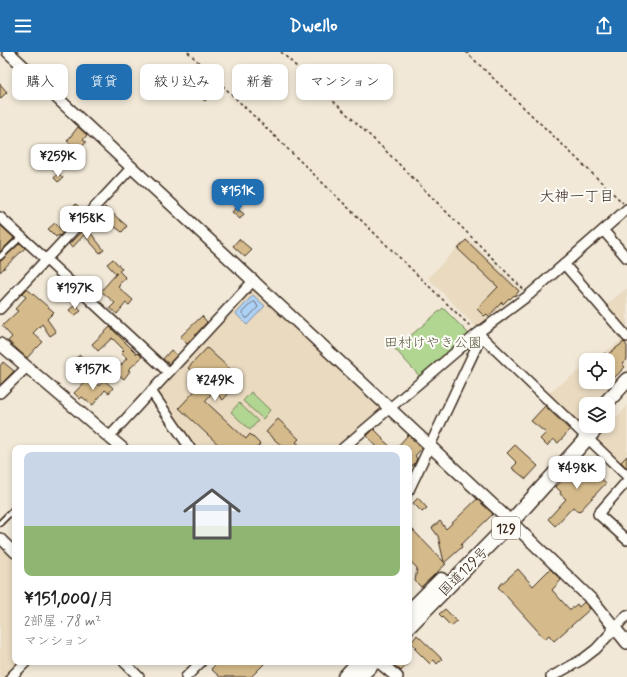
<!DOCTYPE html>
<html lang="ja">
<meta charset="utf-8">
<style>
body{margin:0;font-family:Mynerve,"Klee One",sans-serif;background:#f6f6f6;color:#222;height:100vh;display:flex;flex-direction:column;font-size:15px;white-space:nowrap}
*{box-sizing:border-box;margin:0}
p{font-size:13px;color:#767676}
.icon{flex:none;width:22px;height:22px;fill:none;stroke:currentColor;stroke-width:2;stroke-linecap:round;stroke-linejoin:round}
.map{position:relative;flex:1;overflow:hidden}
.panel{position:absolute;left:12px;top:393px;width:400px;height:220px;display:flex;flex-direction:column;background:#fff;border-radius:8px;box-shadow:0 2px 6px #0003}
.panel>*{flex:none}
.hud{position:absolute;left:12px;top:12px;width:400px;height:36px;display:flex;gap:8px}
.tools{position:absolute;left:579px;top:301px;display:grid;gap:8px}
.tools a{display:grid;place-items:center;width:36px;height:36px;border-radius:8px;background:#fff;box-shadow:0 2px 6px #0003;font-size:20px}
.price{position:absolute;translate:-50% -34px;padding:0 9px;border-radius:8px;background:#fff;color:#222;font-size:13px;line-height:26px;filter:drop-shadow(0 1px 2px #0008)}
.price::after{content:'';position:absolute;left:50%;top:24px;width:12px;height:9px;margin-left:-6px;background:inherit;clip-path:polygon(0 0,100% 0,50% 100%)}
.price.current{background:#1f6fb2;color:#fff}
ul{padding:0;list-style:none}
li{display:grid;align-content:center;gap:8px;height:212px;padding:0 12px}
li+li{border-top:1px solid #e0e0e0}
li span{display:grid;place-items:center;height:124px;border-radius:8px;color:#555}
li>.icon{margin-inline-start:auto}
span .icon{width:72px;height:72px;fill:#fffc;stroke-width:1}
li b{font-size:17px}
.pill{padding:0 14px;border-radius:8px;background:#fff;box-shadow:0 2px 6px #0003;font-size:14px;line-height:36px}
.pill.current{background:#1f6fb2;color:#fff}
header{display:flex;justify-content:space-between;align-items:center;height:52px;padding:0 12px;background:#1f6fb2;color:#fff;font-size:18px;font-weight:700}
.map>svg:first-child{display:block}
.built{fill:#e9dac0}
.green{fill:#b1d692;stroke:#768058}
.water{fill:#aed2f6;stroke:#808fa0}
.lines{fill:none;stroke-linecap:round;stroke-linejoin:round}
.shore{stroke:#696d74;stroke-width:1}
.stream{stroke:#808fa0;stroke-width:2}
.building{fill:#d5bb8b;stroke:#3b2a1e}
.service-casing{stroke:#3b2a1e;stroke-width:8}
.minor-casing{stroke:#3b2a1e;stroke-width:12}
.tertiary-casing{stroke:#3b2a1e;stroke-width:14}
.trunk-casing{stroke:#3b2a1e;stroke-width:17}
.path{stroke:#3b2a1e;stroke-width:1.5;stroke-dasharray:3 3;stroke-linecap:butt}
.service{stroke:#fdfcf7;stroke-width:4.5}
.minor{stroke:#fdfcf7;stroke-width:9}
.tertiary{stroke:#fdfcf7;stroke-width:11}
.trunk{stroke:#fdfcf7;stroke-width:14}
.labels{text-anchor:middle;stroke-width:4;stroke-linejoin:round;paint-order:stroke}
.shield{fill:#fdfcf7;stroke:#75695f;stroke-width:1}
.shield-label{font-size:13px;font-weight:bold;fill:#3b2a1e}
.park-label{font-size:14px;fill:#58553b;stroke:#fdfcf7}
.street-label{font-size:14px;fill:#3b2a1e;stroke:#fdfcf7}
.neighbourhood-label{font-size:15px;fill:#3b2a1e;stroke:#fdfcf7}
</style>
<header><svg class="icon" aria-label="menu" viewBox="0 0 24 24"><path d="M4 6h16M4 12h16M4 18h16"/></svg>Dwello<svg class="icon" aria-label="share" viewBox="0 0 24 24"><path d="M12 15V3M7 8l5-5 5 5M5 13v7h14v-7"/></svg></header>
<div class="map">
<svg width="627" height="625" viewBox="0 0 627 625">
<rect width="100%" height="100%" fill="#f1e8d7"/>
<filter id="ink" filterUnits="userSpaceOnUse"><feTurbulence type="fractalNoise" baseFrequency=".025" numOctaves="2"/><feDisplacementMap in="SourceGraphic" scale="8" xChannelSelector="R" yChannelSelector="G"/><feConvolveMatrix kernelMatrix="1 2 1 2 8 2 1 2 1" color-interpolation-filters="sRGB"/></filter>
<g filter="url(#ink)">
<path class="built" d="M467,186L521,238L481,274L476,275L428,226Z
M252,234L382,356L336,396H193L155,341Z
M627,236V279L605,254Z
M623,287L627,292V314L593,352H586V360L576,370L547,342L586,314V330H608V308H594Z
M627,354V420L594,390Z
M0,492L15,507V610H22L7,625H0Z"/>
<path class="green" d="M443,256L471,284L422,327L395,297Z
M251,340L270,358L263,367L243,349Z
M239,351L258,369L250,378L231,360Z"/>
<path class="water" d="M253,243L265,254L247,273L236,262Z"/>
<g class="lines">
<path class="shore" d="M253,250H255L258,255L248,266H246L242,261Z"/>
<path class="stream" d="M435,393L481,297
M409,448L414,439"/>
</g>
<path class="building" d="M0,32L7,40L0,47Z
M210,35L215,39L205,49L200,45Z
M78,75L87,83L83,88L86,90L79,99L67,89Z
M58,121L63,126L58,130L54,126Z
M76,152L83,159L77,165L70,158Z
M105,155L127,174L122,180L99,163Z
M236,156L244,162L240,167L232,160Z
M55,171L63,180L60,184L59,183L56,185L48,177Z
M0,173L14,186L0,200Z
M86,175L104,198L100,201L84,183L72,196L69,192Z
M239,187L252,198L245,205L233,194Z
M466,188L519,239L515,244L514,243L510,247L509,246L503,252L502,250L489,264L487,262L484,264L477,257L498,235L458,197Z
M20,191L25,196L0,220V209Z
M113,207L122,217L119,219L126,226L119,232L120,233L118,235L133,248L129,253L126,251L117,262L110,256L115,251L101,239L117,221L116,222L107,212Z
M27,237L54,260L47,267L56,280L50,284L42,272L33,281L43,290L37,296V295L27,306L8,289L12,285L2,274L18,259L15,257L26,245L22,242Z
M76,252L81,259L74,264L69,258Z
M202,264L207,270L187,292L180,285Z
M110,275L137,302L138,301L142,305L128,318L130,319L124,327L115,320L127,306L121,301L124,298L112,286L98,299L92,292Z
M624,290L627,294V307L622,312L625,315L608,332V308H595L605,301L607,303Z
M207,296L241,327L223,348L214,339L205,349L246,387L250,382L260,392L257,396H222L179,356L203,330L188,316Z
M171,298L177,303L169,312L163,307Z
M80,303L84,307L79,312L75,307Z
M3,310L14,319L0,333V314Z
M90,325L99,334L104,328L113,336L109,341L105,338L93,353L82,345L80,347L74,341Z
M545,354L570,378L558,391L553,387L547,394L540,387L546,381L531,369Z
M278,367L299,387L296,390L303,396H284L266,380Z
M374,377L383,386L382,387L392,396H378L367,384Z
M408,383L422,396L415,404L417,406L415,411L409,417V396H396Z
M515,393L538,414L526,427L512,416L517,411L507,401Z
M627,404V416L621,410Z
M581,407L606,431L579,460L573,455L555,474L548,467L566,447L560,442L561,440L556,435Z
M418,446L427,456L422,460L413,451Z
M477,447L493,462L461,493L462,495L444,511L446,512L421,535L415,529L417,516L409,508V474L444,510L438,484L432,476L440,469L446,477Z
M518,517L533,534L550,517L561,528L552,538L570,558L577,552L579,555L584,550L590,557L554,589L549,583L545,587L498,535Z
M445,557L457,569L451,574L439,562Z
M417,583L442,607L437,612L434,608L430,612L414,596L416,595L411,591Z
M218,610H266L251,625H220L211,617Z
M391,610H409L401,619Z"/>
<g class="lines">
<defs>
<path id="service" d="M0,205L21,185
M0,471L15,456"/>
<path id="minor" d="M0,165L168,320
M603,178L627,206
M564,212L627,285
M0,257L132,115
M478,281L627,424
M151,339L190,396
M0,341L27,315
M109,385L254,228
M343,396L478,281L529,243L627,157
M627,429L598,462L627,488
M409,438L481,285
M0,486L15,501
M124,610L139,625
M11,625L26,610
M186,625L201,610
M551,625L583,607L596,597L627,563"/>
<path id="tertiary" d="M8,0L505,464L593,549L627,591
M0,292L122,396
M379,610L397,625"/>
<path id="trunk" d="M605,352L627,328
M409,560L441,528
M409,574L511,470L598,374
M345,625L359,610
M359,625L374,610"/>
</defs>
<use href="#service" class="service-casing"/>
<use href="#minor" class="minor-casing"/>
<use href="#tertiary" class="tertiary-casing"/>
<use href="#trunk" class="trunk-casing"/>
<path class="path" d="M188,0L472,276
M281,0L383,96L523,237
M466,0L623,151"/>
<use href="#service" class="service"/>
<use href="#minor" class="minor"/>
<use href="#tertiary" class="tertiary"/>
<use href="#trunk" class="trunk"/>
</g>
</g>
<g class="labels">
<rect class="shield" x="492" y="465" width="28" height="22" rx="3"/>
<g class="shield-label">
<text x="506" y="481">129</text>
</g>
<g class="park-label">
<text x="433" y="295">田村けやき公園</text>
</g>
<g class="street-label">
<text transform="translate(463 519) rotate(-45)" y="5">国道129号</text>
</g>
<g class="neighbourhood-label">
<text x="577" y="149">大神一丁目</text>
</g>
</g>
</svg>
<div class="tools">
<a><svg class="icon" aria-label="locate" viewBox="0 0 24 24"><circle cx="12" cy="12" r="6"/><path d="M12 2v4M12 18v4M2 12h4M18 12h4"/></svg></a>
<a><svg class="icon" aria-label="layers" viewBox="0 0 24 24"><path d="M12 4l9 5-9 5-9-5zM3 14l9 5 9-5"/></svg></a>
</div>
<b class="price" style="left:58px;top:126px">¥259K</b>
<b class="price current" style="left:238px;top:161px">¥151K</b>
<b class="price" style="left:87px;top:188px">¥158K</b>
<b class="price" style="left:75px;top:258px">¥197K</b>
<b class="price" style="left:93px;top:339px">¥157K</b>
<b class="price" style="left:215px;top:350px">¥249K</b>
<b class="price" style="left:577px;top:438px">¥498K</b>
<div class="hud">
<a class="pill">購入</a>
<a class="pill current">賃貸</a>
<a class="pill">絞り込み</a>
<a class="pill">新着</a>
<a class="pill">マンション</a>
</div>
<section class="panel">
<ul>
<li><span style="background:linear-gradient(#c9d6e8 60%,#8fb573 0)"><svg class="icon" aria-label="home" viewBox="0 0 24 24"><path d="M3 11l9-7 9 7M6 9v11h12V9"/></svg></span><div><b>¥151,000/月</b><p>2部屋 · 78 m²</p><p>マンション</p></div></li>
</ul>
</section>
</div>
